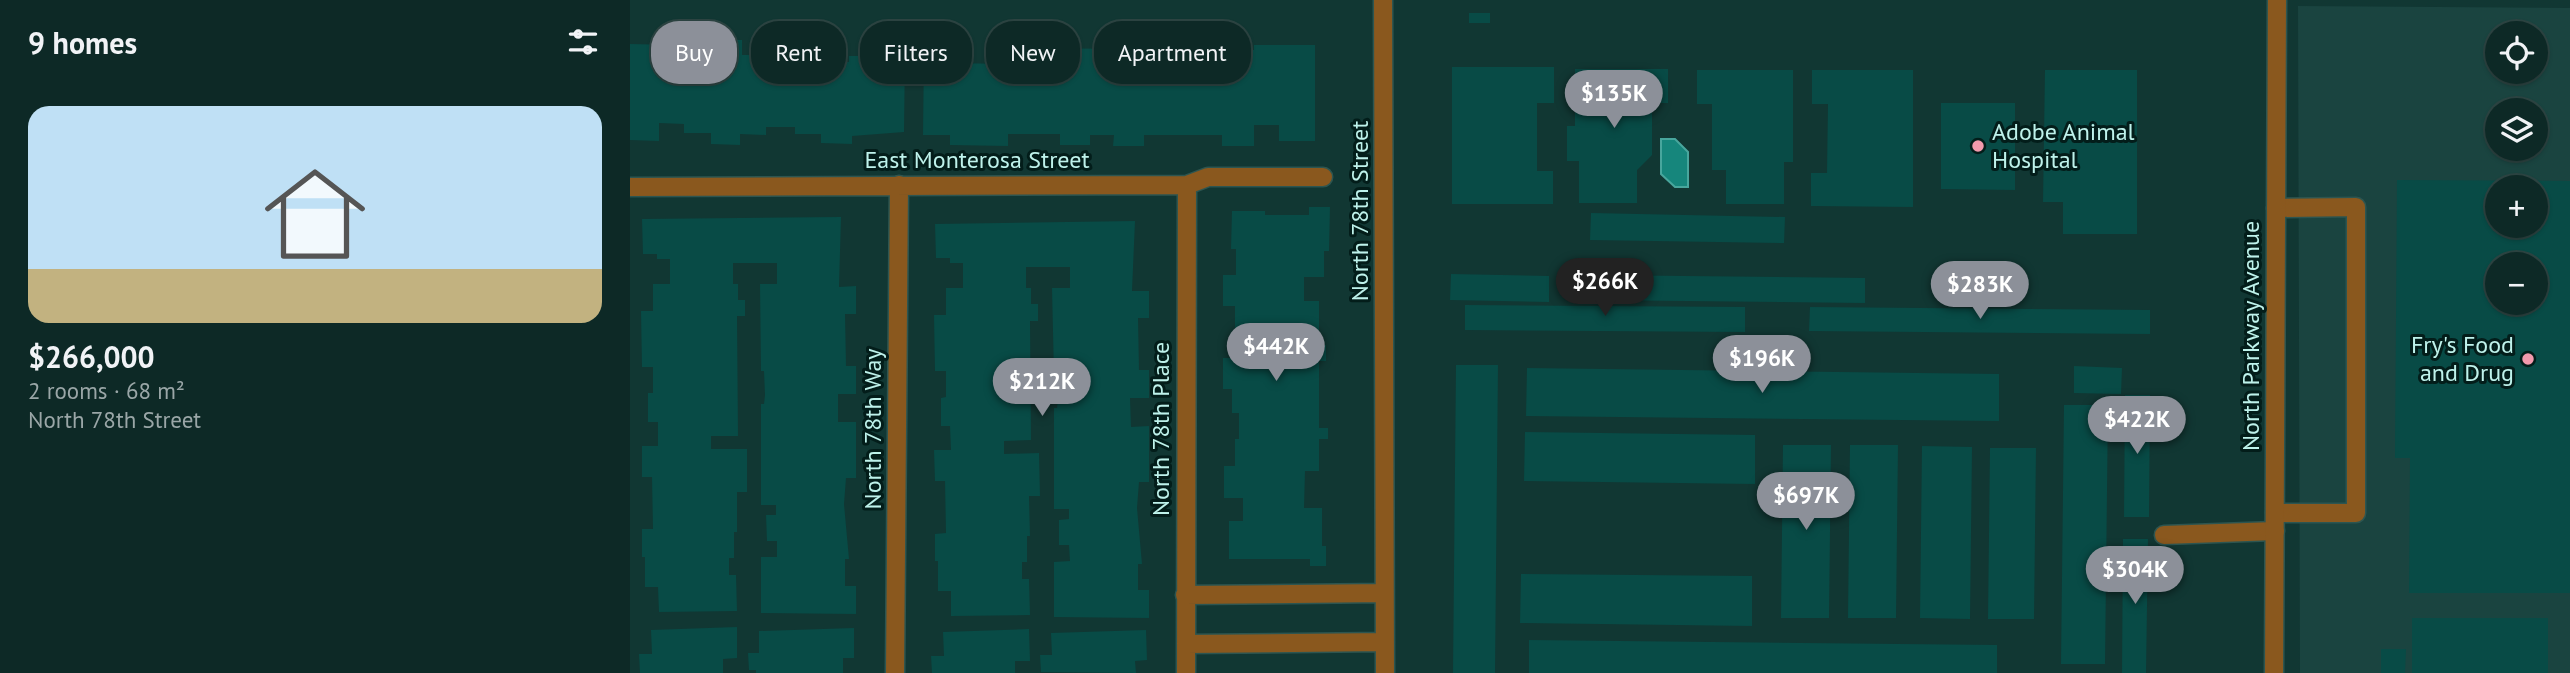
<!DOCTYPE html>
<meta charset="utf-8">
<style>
body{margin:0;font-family:"PT Sans",sans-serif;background:#16312e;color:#f1f3f6;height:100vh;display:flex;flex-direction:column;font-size:26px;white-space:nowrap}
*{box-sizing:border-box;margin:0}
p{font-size:23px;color:#9aa6a7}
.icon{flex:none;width:38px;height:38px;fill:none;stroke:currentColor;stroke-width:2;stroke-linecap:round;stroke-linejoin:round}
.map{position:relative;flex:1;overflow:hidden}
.details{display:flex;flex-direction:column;background:#0d2926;width:630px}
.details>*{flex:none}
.guide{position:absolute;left:21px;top:21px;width:665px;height:63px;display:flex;gap:14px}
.controls{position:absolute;left:1855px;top:21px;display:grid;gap:14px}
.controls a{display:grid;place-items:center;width:63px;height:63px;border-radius:50%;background:#0d2926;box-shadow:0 2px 5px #0004,0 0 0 2px #2d4543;font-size:35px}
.price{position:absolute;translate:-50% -60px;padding:0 16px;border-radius:24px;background:#8c9099;color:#fff;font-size:23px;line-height:46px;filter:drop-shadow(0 2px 4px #0008)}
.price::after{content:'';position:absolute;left:50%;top:42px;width:21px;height:16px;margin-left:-10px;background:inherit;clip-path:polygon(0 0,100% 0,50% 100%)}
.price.selected{background:#222;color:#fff}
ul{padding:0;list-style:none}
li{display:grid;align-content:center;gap:14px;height:371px;padding:0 28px}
li span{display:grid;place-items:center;height:217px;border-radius:21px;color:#555}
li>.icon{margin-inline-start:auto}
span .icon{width:126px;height:126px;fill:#fffc;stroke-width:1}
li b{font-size:30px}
h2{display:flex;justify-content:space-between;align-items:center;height:84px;padding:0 28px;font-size:30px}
.tag{padding:0 24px;border-radius:28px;background:#0d2926;box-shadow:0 2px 5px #0004,0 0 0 2px #2d4543;font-size:24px;line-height:63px}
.tag.selected{background:#8c9099;color:#fff}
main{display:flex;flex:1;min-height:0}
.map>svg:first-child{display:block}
.built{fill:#1a4440;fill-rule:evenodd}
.water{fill:#16867c;stroke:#48a69d;stroke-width:2}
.building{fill:#084b46;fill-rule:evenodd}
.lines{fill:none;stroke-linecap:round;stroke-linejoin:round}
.service-casing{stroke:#2d5550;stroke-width:21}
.minor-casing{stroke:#2d5550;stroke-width:21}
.service{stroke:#8a581e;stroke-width:18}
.minor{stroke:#8a581e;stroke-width:18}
.poi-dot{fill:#f29aad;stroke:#031d1a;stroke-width:2.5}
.labels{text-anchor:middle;stroke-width:6;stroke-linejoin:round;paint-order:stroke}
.poi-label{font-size:24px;fill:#bef2eb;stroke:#031d1a;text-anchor:start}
.street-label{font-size:24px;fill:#bef2eb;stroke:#031d1a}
</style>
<main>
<section class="details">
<h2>9 homes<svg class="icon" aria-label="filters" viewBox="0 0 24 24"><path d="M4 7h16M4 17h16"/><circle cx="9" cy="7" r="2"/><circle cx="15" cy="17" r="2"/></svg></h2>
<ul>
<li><span style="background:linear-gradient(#bfe0f5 75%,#c2b280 0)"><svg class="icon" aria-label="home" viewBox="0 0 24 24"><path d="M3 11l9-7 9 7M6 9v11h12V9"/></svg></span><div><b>$266,000</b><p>2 rooms · 68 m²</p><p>North 78th Street</p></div></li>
</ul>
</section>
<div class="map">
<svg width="1940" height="673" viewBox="0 0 1940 673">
<rect width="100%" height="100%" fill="#113733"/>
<path class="built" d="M1668,6L1940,8V673H1670ZM1867,33H1906V72H1867ZM1867,110H1906V149H1867ZM1867,187H1906V226H1867ZM1867,264H1906V303H1867Z"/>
<path class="water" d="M1031,139H1045L1058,152V187H1045L1031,174Z"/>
<path class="building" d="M839,13H860V23H839Z
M54,39L112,40V55H127V48H153V74H163V49L196,50V62H219V56H260V52L275,53L274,132L222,136V144L191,143V134H165V127H136V135L110,134V145L81,144V133H54V124L29,123V141L0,140V44L44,45L43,63H54Z
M624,45H685V141H649V125H624V146H592V135H514V146H483L484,135H460V145H430V134H378V146L320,145V135H293L294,50H324V63L374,64V48L624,50Z
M822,67H924V103H907V171H923V204H822Z
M945,69H1038V103H1022V155L1007,170V203H949V161H937V126H945Z
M1067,70H1163V162H1154V204H1096V170H1082V104H1067Z
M1182,70H1283V207L1181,206V173H1197L1198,104H1182Z
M1415,70H1507V234H1433V202H1413Z
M1311,103H1385V190L1311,189Z
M1767,180L1940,181V593H1779L1780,458H1765ZM1867,187H1906V226H1867ZM1867,264H1906V303H1867Z
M679,207H700L699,251H694V277H674V301H689V345H696V361H689V428H698V439H689V471H675L674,508H692V546H696V566H680V559H599V521H613V498H594V466H605V439H609V413H602V389H593V358H605V306H593V275H606V249H601L602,211H635V215H679Z
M961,213L1155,217L1154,243L960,240Z
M211,217L209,287L226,286V314H215L216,366H226V394H208V422H226V478H216L214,504L219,559H215V586H226V614L131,613V557H147V541H137L136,515H146V505H131V404H134L135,395L134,371H131L130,284H147V263H103V284H108V300H115V316H107L108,436H81V449H117V492H107V532H104V558H99V575H106L107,611L29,612L28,587H15V557H12V529H23L22,477H12V446H28V422H18V393H23V367H12L11,311H23V284H40V259H27V254H13L12,219Z
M505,221L502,291H519V318H508L509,370H519V398H500L501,427L519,426V482H509L507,508L512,564H508V590H519V618L424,617V562L440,561L439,545H429V520L439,519V509H424V408H427L428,399L427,375H424L422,288H440V267H396V288H401V304H408V321H400L401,440L374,441V454L409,453L410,496H399L400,536H397V562H392V579H399L400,615L321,616V591H308V561H305V534L316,533L315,481H305L304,450H321L320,426H311V398L316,397V371H305L304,315H316V288H333V263H320V258H306L305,224Z
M821,274L919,276V302L820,300Z
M962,275L1235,278V303L961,300Z
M835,305L1115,307V332L835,330Z
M1180,307L1520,310V334L1179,331Z
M826,365H868L865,673H823Z
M1444,366L1492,368L1491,394L1444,393Z
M897,368L1369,374V421L896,416Z
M1495,395H1520L1519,517H1494Z
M1434,405H1478L1475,664H1431Z
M895,432L1125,435V484L894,481Z
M1153,445H1201L1199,618H1151Z
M1220,445H1268L1266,618H1218Z
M1292,446L1342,447L1340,619L1290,618Z
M1360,448H1406L1404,619H1358Z
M1493,539H1518L1516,673H1492Z
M891,574L1122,576V626L890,623Z
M1782,618H1918V673H1782Z
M107,627V658L93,659V673H10L9,654H22L21,630Z
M224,628V658H213V673H126V670H119L118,653H129V631Z
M399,629L400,661H385V673H302L301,656H314L313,632Z
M516,630L517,660L505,661L506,673L411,672L410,655H422L421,633Z
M899,640L1367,645V673H899Z
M1751,649H1776L1775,673H1751Z"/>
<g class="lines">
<defs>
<path id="service" d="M1645,513H1726V207L1646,208
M1534,535L1645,531"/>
<path id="minor" d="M753,0L755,673
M0,187L557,185L578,177H693
M555,595L754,593
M556,644L754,642
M265,673L269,185
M556,673L557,185
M1644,673L1647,0"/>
</defs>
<use href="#service" class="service-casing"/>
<use href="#minor" class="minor-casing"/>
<use href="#service" class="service"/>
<use href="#minor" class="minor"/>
</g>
<g class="poi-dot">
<circle cx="1348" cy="146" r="7"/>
<circle cx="1898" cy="359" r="7"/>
</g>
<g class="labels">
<g class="poi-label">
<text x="1362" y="140">Adobe Animal<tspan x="1362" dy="28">Hospital</tspan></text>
<text x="1884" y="353" text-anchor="end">Fry's Food<tspan x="1884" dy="28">and Drug</tspan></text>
</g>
<g class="street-label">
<text x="347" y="168">East Monterosa Street</text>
<text transform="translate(730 211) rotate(-90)" y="8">North 78th Street</text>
<text transform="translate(1621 336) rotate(-90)" y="8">North Parkway Avenue</text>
<text transform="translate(243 429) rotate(-90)" y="8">North 78th Way</text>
<text transform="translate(531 429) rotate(-90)" y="8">North 78th Place</text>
</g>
</g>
</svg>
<div class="controls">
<a><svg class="icon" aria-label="locate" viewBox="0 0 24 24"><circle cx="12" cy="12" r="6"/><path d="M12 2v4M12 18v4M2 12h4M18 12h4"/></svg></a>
<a><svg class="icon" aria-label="layers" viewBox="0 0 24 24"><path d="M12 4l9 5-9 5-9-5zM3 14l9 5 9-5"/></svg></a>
<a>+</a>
<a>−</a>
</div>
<b class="price" style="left:984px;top:130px">$135K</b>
<b class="price selected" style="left:975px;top:318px">$266K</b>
<b class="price" style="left:1350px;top:321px">$283K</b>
<b class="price" style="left:646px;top:383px">$442K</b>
<b class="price" style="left:1132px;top:395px">$196K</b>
<b class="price" style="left:412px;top:418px">$212K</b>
<b class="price" style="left:1507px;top:456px">$422K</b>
<b class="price" style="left:1176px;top:532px">$697K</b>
<b class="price" style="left:1505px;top:606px">$304K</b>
<div class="guide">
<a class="tag selected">Buy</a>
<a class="tag">Rent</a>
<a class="tag">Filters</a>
<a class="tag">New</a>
<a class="tag">Apartment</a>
</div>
</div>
</main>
